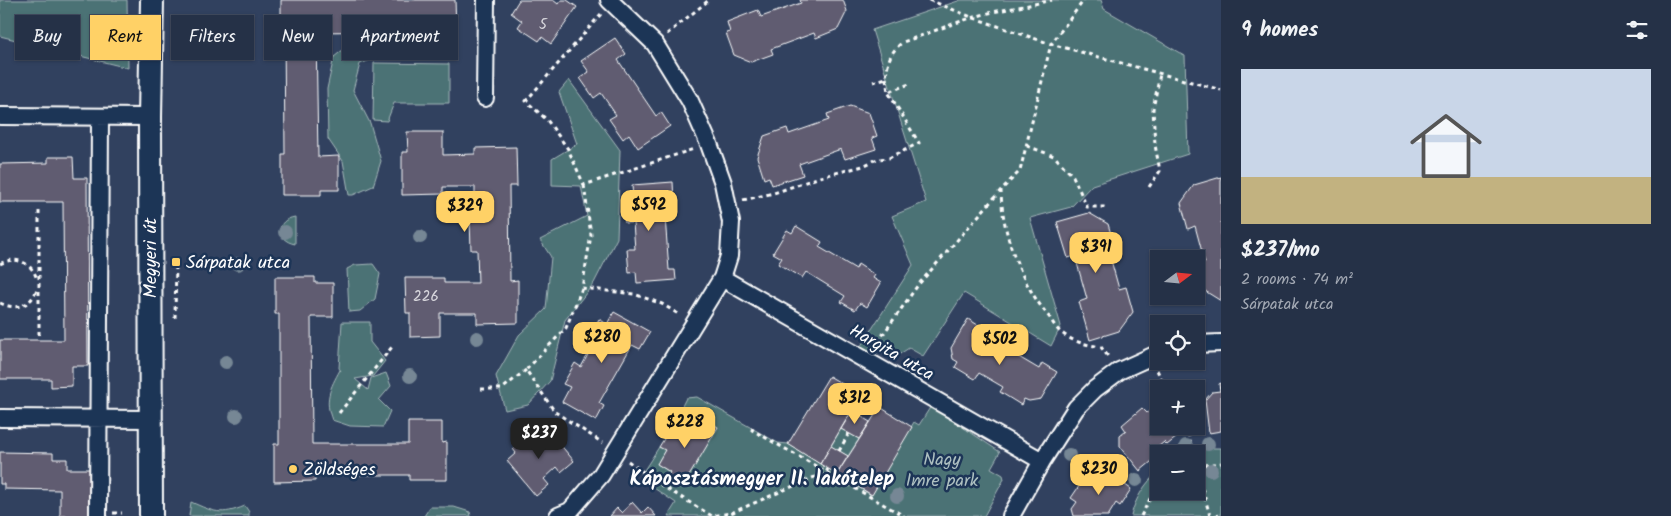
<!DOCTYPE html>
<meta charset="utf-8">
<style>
body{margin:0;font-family:Kalam,sans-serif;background:#2d394e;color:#f1f3f6;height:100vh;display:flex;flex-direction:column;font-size:19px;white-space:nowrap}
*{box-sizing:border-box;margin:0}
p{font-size:16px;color:#a3a9b4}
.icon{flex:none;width:28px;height:28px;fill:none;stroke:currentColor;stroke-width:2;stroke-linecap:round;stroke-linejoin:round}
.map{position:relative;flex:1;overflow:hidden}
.details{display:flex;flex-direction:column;background:#253147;width:450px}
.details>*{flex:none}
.banner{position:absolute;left:15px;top:15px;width:475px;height:45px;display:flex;gap:10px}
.needle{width:32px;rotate:74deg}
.tools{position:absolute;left:1150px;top:250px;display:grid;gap:10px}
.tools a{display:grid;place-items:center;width:55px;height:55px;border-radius:0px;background:#253147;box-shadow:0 1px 4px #0004,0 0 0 1px #424c60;font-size:25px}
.price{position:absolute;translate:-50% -42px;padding:0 11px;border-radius:10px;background:#ffd166;color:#111;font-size:16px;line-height:32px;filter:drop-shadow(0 1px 2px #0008)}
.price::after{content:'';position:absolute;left:50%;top:30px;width:15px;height:11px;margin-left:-8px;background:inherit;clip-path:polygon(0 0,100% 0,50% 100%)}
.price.on{background:#222;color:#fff}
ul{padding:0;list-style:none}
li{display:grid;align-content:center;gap:10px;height:265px;padding:0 20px}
li span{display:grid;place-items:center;height:155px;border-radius:0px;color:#555}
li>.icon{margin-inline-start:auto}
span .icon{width:90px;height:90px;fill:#fffc;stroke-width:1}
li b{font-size:21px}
h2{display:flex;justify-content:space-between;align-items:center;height:60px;padding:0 20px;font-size:21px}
.pill{padding:0 18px;border-radius:0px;background:#253147;box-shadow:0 1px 4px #0004,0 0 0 1px #424c60;font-size:18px;line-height:45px}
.pill.on{background:#ffd166;color:#111}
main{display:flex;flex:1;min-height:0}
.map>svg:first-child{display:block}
.green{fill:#4b7275;stroke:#a5b8ba}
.building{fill:#605c71;stroke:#fff}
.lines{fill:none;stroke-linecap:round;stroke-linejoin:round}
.street-casing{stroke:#fff;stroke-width:20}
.secondary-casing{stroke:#fff;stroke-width:26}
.path{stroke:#fff;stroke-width:3;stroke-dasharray:4 4;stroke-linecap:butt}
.street{stroke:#1d3557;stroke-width:16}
.secondary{stroke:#1d3557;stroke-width:22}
.tree{fill:#768795}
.poi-dot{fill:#ffd166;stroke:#1d3557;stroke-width:2}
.labels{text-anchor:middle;stroke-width:5;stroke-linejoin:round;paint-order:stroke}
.number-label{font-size:15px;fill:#d7d6dc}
.street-label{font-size:18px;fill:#fff;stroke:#1d3557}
.poi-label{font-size:18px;fill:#fff;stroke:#1d3557;text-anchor:start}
.park-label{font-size:18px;fill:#aec0c1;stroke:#1d3557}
.quarter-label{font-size:20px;font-weight:bold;fill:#fff;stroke:#1d3557}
</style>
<main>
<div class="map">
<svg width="1221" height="516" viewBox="0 0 1221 516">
<rect width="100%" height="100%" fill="#31415f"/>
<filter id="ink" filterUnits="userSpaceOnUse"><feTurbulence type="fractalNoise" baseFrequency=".02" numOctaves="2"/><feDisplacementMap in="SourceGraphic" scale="10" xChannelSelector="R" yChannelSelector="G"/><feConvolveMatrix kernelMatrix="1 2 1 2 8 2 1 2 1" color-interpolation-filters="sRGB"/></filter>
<g filter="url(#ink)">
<path class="green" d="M0,0H127L128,68L0,36Z
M961,0H1101L1104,9L1185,56L1188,154L1092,185L1071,207L1030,218L1061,326L1051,346L964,293L923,356L909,348L895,357L878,351L873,360L857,352L913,265L892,216L926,202L872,30Z
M372,38L386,54L360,64L353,90L370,123L381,161L373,186L353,195H349L343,161L328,139L327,89L334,57L354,41Z
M374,63L449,64V103H394L387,121L373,120Z
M569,80L620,150L617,238L594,283L565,320L550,381L528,405L505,410L496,376L519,335L546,309L551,257L540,240L587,216L581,186L552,185V159L577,144L559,92Z
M295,217V244C275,240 275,220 295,217Z
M373,264L380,274L375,299L360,311L349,312L347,269L355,265Z
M342,322H370V342L385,361L373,376L355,379L368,390L371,378L386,373L391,386L379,400L390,411L383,427L350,426L332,420C324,400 330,388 340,370L341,371L339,368Z
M697,397L778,443L788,444L871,495L914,422L919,425L931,406L1000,452L991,468L1003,475L1004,479L984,516H668L676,503L639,478L659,447L665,450L657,464L670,472L666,479L682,488L701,417L697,424L685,417L677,429L672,426L686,398Z
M841,429L859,439L848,456L831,446Z
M1210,448H1221V516H1131C1135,499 1145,483 1159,471V491H1196V454H1189Z
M191,502C214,512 221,516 245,506L249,512V516H189Z
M430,507H454L470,512L471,516H424Z"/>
<path class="building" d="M281,0H455L456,29H449V50L415,51L414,31L316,32L318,157L339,156V190H321V195H282V154H285L284,30H281Z
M519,0H553L558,4L561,0H567L577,7L551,44L542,37L539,41L518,27L522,21L511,13Z
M800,0H843L847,11L838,29L816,38L814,33L771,49L773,54L751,62L734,55L726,33L730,32L727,22L758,10L761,17L801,3Z
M615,38L626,54L618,60L656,116L661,112L670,126L638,148L629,134L623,139L609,119L616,115L601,93L594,98L580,78L589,72L581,61Z
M850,106L869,113L877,136L872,138L876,149L845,159L841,149L799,164L803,175L772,185L769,177L764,179L757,157L764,136L787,128L789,134L829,120L827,114Z
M407,132H443V155L475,154V148L516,147L517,186H509L510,281L518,280V323L477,324V313H440V336L410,337V313H406L405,278H444V283H478L477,250H471L470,219H475V187H443V194L402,195V152H408Z
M48,157H73L74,178H87L88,366H72V386L51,387V379H0V340H64L63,202H0V164L48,163Z
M1221,177V301L1205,291L1197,265L1205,263L1195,226L1188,229L1181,203L1194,185Z
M673,182L674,202L664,203L669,270H675L676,280L637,283L636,272L629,273L627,249H635L633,223H625L623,199L633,198L632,185Z
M1089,213L1108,224L1116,251L1109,253L1119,289L1126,287L1133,312L1119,331L1090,340L1079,302L1087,299L1075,256L1068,258L1057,222Z
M796,226L822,242L819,247L856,269L858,264L875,275L873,278L881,283L867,307L860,303L855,310L841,302L845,296L806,272L802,278L778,264L782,258L773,253L787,230L792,233Z
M275,277H315V283H333V317H311L312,444H408V422H442V443L447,442V480H409V475H315V481L274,482V444H279V314H275Z
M614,312L650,332L640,349L632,345L599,403L604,406L596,421L562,402L570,387L563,384L575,363L581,367L594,344L587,340L599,319L607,324Z
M968,319L983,328L980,334L1039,369L1042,363L1057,372L1041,399L1029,401L1024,399L1021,405L1000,392L1003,387L979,373L975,379L955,367L958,362L953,359L951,348Z
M829,376L861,395L820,464L788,444Z
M1221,383V431L1209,433L1205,400L1212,392L1220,391L1219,384Z
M880,407L912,427L872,495L837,474Z
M1142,408L1147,413L1152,409L1159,408V426H1176L1182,433L1167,445L1164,442L1152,452L1157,457L1140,471L1120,446V436L1126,431L1122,425Z
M852,411L870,422L859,439L841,429Z
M684,417L697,424L701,417L718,427L682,488L666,479L670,472L657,464L665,450L659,447L672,426L677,429Z
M548,430L574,461L561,472L557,467L544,479L549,485L536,496L507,461L516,453L513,449L533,433L538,439Z
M831,446L848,456L837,474L820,464Z
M0,452L53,453V459H67V469H95V489H89V516H60V490L4,489V484H0Z
M1105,471L1131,489L1120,506L1116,503L1108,516H1074L1072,509L1077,502L1071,498L1086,476L1092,480L1096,474Z
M632,502L642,513L648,507L656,516H610L617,508L622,513Z"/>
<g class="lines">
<defs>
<path id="street" d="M485,98L486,0
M0,116L150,117
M722,278L1042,461
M1196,344L1221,343
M0,418L149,419
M98,516L100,117
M558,516L570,511L601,475L722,278L729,256L731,222L723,183L709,144L690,101L655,44L609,0
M1011,516L1042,461L1076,408L1095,389L1119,371L1159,353"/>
<path id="secondary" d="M151,516L150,117L152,0"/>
</defs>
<use href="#street" class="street-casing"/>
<use href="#secondary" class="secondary-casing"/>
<path class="path" d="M929,0L974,18L1051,44L1084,0
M601,14L526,101L547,120L568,149L584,185L694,149
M667,34L709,0
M886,78L888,92L912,83
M873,82L886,78C888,61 889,53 903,42C936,31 969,16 1003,10C1019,7 1035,4 1052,0
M1027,146L1054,156L1073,176L1087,207H1108
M584,185L591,235L582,288L634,294L662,304L680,315
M1149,187L1160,171L1155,145L1153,109L1160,74
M1001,190C1002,236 1021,283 1050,318C1053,323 1057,330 1062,333C1073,342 1087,345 1101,347L1110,359
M743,200L774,193L820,177L863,166L877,159L889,158L919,143L888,92
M0,264C16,255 33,263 37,280
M582,288L566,328L526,370L555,412L603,443
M0,303C17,311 31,306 37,289
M175,318L176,262
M39,335V207
M880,349L877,343L918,285L1001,190L1020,171L1051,44L1221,90
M1157,370L1166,389
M481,389H502L526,370
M339,413L392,347
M859,415L877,385
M1184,426L1189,436L1193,454
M753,428L752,430L904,516
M839,451L849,433
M628,461L664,487L712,516L731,513L826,472L828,469
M1196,466L1210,516
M1196,466L1221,463
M113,513H122
M1141,516L1152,495L1159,488
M1215,516L1221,515"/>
<use href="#street" class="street"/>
<use href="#secondary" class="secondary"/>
</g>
<g class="tree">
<circle cx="285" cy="232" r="7"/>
<circle cx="420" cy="237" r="7"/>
<circle cx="238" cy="264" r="7"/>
<circle cx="477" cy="338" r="7"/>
<circle cx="226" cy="362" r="7"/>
<circle cx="410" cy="376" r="7"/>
<circle cx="236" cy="416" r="7"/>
<circle cx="1208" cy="444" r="7"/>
<circle cx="1186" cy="446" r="7"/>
<circle cx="1069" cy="455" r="7"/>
<circle cx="1211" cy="470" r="7"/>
<circle cx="1136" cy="480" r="7"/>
<circle cx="897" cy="496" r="7"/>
</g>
</g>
<g class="poi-dot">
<rect x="171" y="257" width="10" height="10" rx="2.5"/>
<circle cx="293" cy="469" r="5"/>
</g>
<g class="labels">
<g class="number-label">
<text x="543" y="29">5</text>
<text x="426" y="301">226</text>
</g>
<g class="street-label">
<text transform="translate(150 258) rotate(-90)" y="6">Megyeri út</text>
<text transform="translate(892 352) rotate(30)" y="6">Hargita utca</text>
</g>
<g class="poi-label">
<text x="186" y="268">Sárpatak utca</text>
<text x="303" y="475">Zöldséges</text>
</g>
<g class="park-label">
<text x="942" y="465">Nagy<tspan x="942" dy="21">Imre park</tspan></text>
</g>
<g class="quarter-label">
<text x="762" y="485">Káposztásmegyer II. lakótelep</text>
</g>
</g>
</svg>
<div class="tools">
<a><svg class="needle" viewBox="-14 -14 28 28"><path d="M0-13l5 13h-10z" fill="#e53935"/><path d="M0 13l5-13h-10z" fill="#a3a9b4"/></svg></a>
<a><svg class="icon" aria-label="locate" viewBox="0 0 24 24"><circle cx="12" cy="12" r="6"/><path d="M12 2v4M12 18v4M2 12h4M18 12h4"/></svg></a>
<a>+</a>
<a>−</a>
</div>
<b class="price" style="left:649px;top:232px">$592</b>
<b class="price" style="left:465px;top:233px">$329</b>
<b class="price" style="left:1096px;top:274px">$391</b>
<b class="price" style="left:602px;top:364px">$280</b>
<b class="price" style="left:1000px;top:366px">$502</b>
<b class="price" style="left:855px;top:425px">$312</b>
<b class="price" style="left:685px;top:449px">$228</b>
<b class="price on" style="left:539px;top:460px">$237</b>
<b class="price" style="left:1099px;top:496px">$230</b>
<div class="banner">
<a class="pill">Buy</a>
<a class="pill on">Rent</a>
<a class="pill">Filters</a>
<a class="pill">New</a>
<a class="pill">Apartment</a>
</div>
</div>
<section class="details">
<h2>9 homes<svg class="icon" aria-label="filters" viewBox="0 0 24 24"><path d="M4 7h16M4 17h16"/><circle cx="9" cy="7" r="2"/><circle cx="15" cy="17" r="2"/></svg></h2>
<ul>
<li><span style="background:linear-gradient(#c9d6e8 70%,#c2b280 0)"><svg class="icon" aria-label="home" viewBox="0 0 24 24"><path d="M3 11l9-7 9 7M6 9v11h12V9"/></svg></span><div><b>$237/mo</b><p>2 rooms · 74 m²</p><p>Sárpatak utca</p></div></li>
</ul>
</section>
</main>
